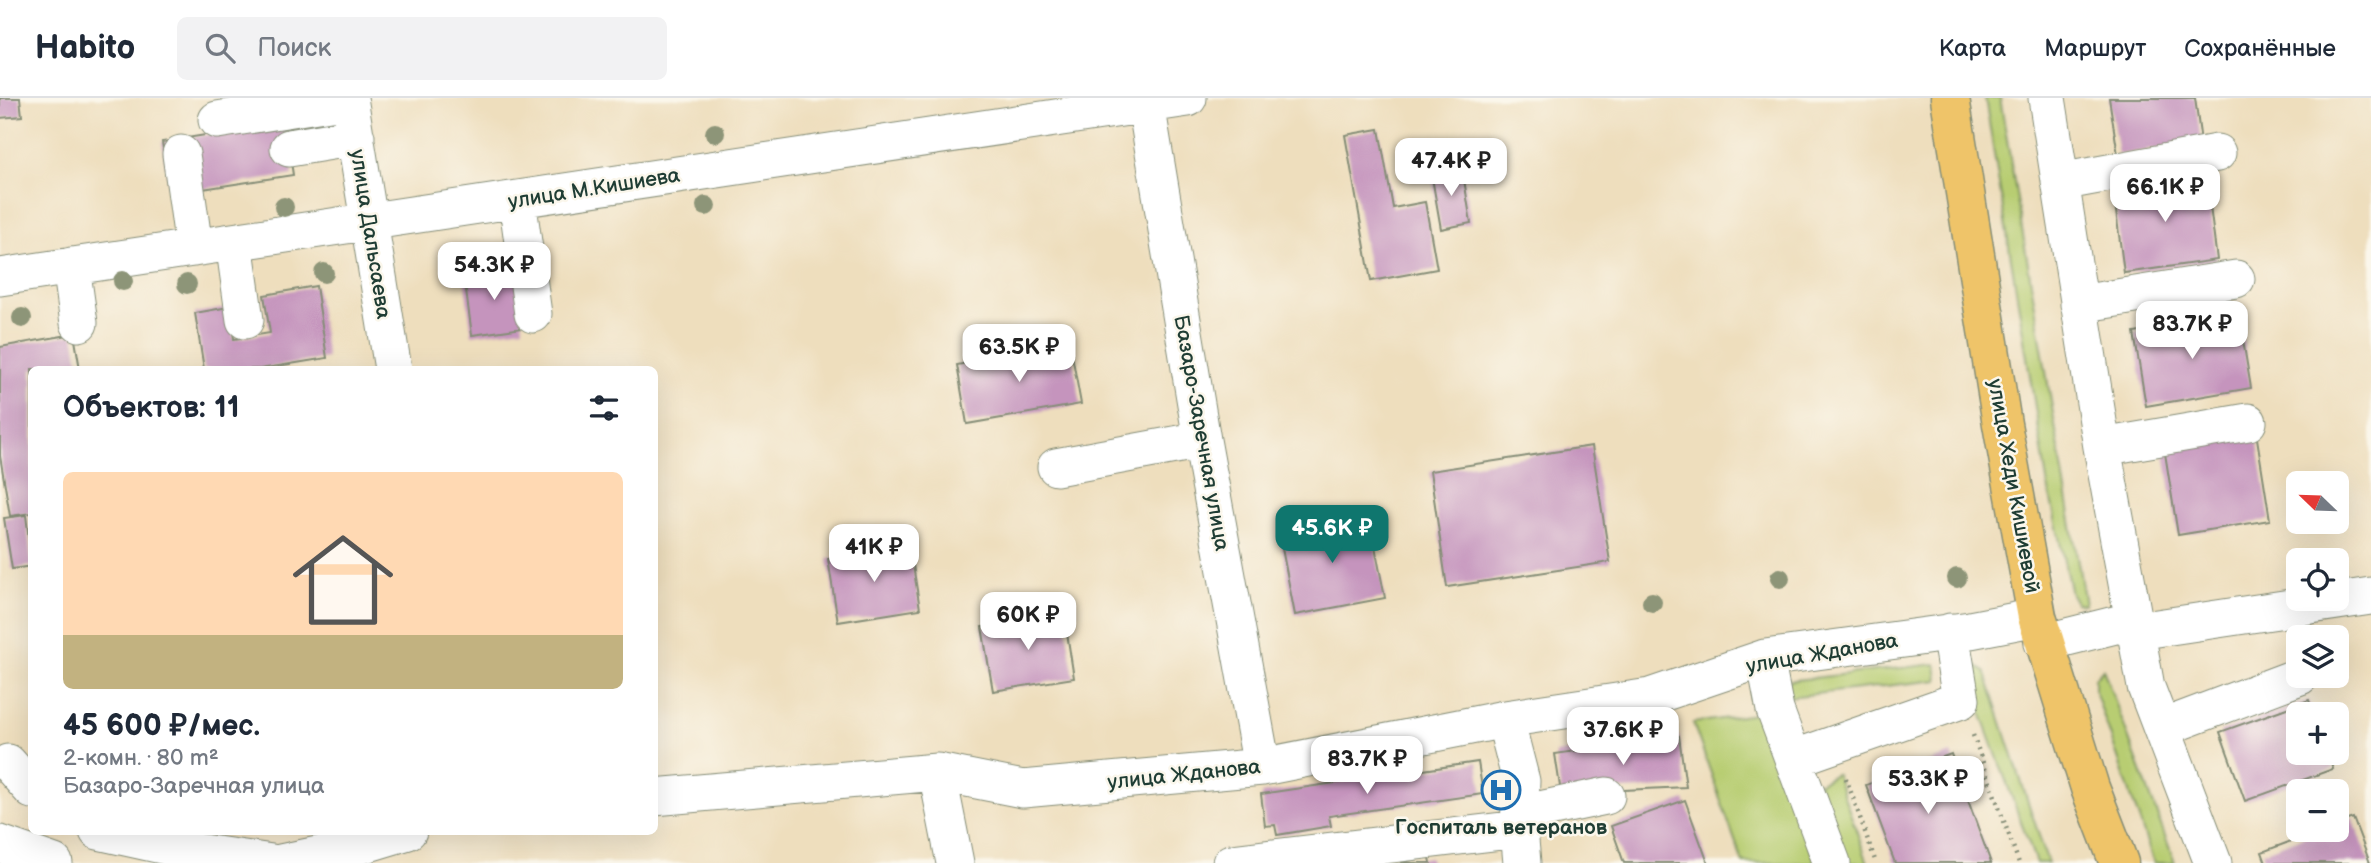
<!DOCTYPE html>
<html lang="ru">
<meta charset="utf-8">
<style>
body{margin:0;font-family:"Balsamiq Sans",sans-serif;background:#f2f2f3;color:#1f2937;height:100vh;display:flex;flex-direction:column;font-size:26px;white-space:nowrap}
*{box-sizing:border-box;margin:0}
p{font-size:23px;color:#747a83}
.icon{flex:none;width:38px;height:38px;fill:none;stroke:currentColor;stroke-width:2;stroke-linecap:round;stroke-linejoin:round}
.map{position:relative;flex:1;overflow:hidden}
.panel{position:absolute;left:28px;top:268px;width:630px;height:469px;display:flex;flex-direction:column;background:#fff;border-radius:10px;box-shadow:0 7px 28px #0002}
.panel>*{flex:none}
.needle{width:46px;rotate:293deg}
.tools{position:absolute;left:2286px;top:373px;display:grid;gap:14px}
.tools a{display:grid;place-items:center;width:63px;height:63px;border-radius:10px;background:#fff;box-shadow:0 7px 28px #0002;font-size:35px}
.price{position:absolute;translate:-50% -60px;padding:0 16px;border-radius:14px;background:#fff;color:#222;font-size:23px;line-height:46px;filter:drop-shadow(0 2px 4px #0008)}
.price::after{content:'';position:absolute;left:50%;top:42px;width:21px;height:16px;margin-left:-10px;background:inherit;clip-path:polygon(0 0,100% 0,50% 100%)}
.price.active{background:#0f766e;color:#fff}
ul{padding:0;list-style:none}
li{display:grid;align-content:center;gap:14px;height:371px;padding:0 35px}
li span{display:grid;place-items:center;height:217px;border-radius:10px;color:#555}
li>.icon{margin-inline-start:auto}
span .icon{width:126px;height:126px;fill:#fffc;stroke-width:1}
li b{font-size:30px}
h2{display:flex;justify-content:space-between;align-items:center;height:84px;padding:0 35px;font-size:30px}
header{display:flex;align-items:center;gap:42px;box-sizing:border-box;height:98px;padding:0 35px;background:#fff;border-bottom:2px solid #e0e1e3}
header strong{font-size:33px}
nav{display:flex;gap:38px;margin-inline-start:auto;font-size:24px}
.search{width:490px;height:63px;background:#f2f2f3;display:flex;align-items:center;gap:18px;box-sizing:border-box;padding:0 24px;border-radius:10px;color:#747a83;font-size:26px}
.map>svg:first-child{display:block}
.green{fill:#b8cd72;stroke:#6c8553;stroke-width:2}
.building{fill:#c594bd}
.lines{fill:none;stroke-linecap:round;stroke-linejoin:round}
.minor-casing{stroke:#868e78;stroke-width:39}
.major-casing{stroke:#868e78;stroke-width:41}
.path{stroke:#868e78;stroke-width:4.5;stroke-dasharray:2 5;stroke-linecap:butt}
.minor{stroke:#fff;stroke-width:37}
.major{stroke:#efc469;stroke-width:38}
.tree{fill:#8d9578}
.labels{text-anchor:middle;stroke-width:5;stroke-linejoin:round;paint-order:stroke}
.street-label{font-size:21px;fill:#1f3d34;stroke:#fbf7ec}
.poi-label{font-size:21px;font-weight:bold;fill:#1f3d34;stroke:#fbf7ec}
</style>
<header>
<strong>Habito</strong>
<div class="search"><svg class="icon" aria-label="search" viewBox="0 0 24 24"><circle cx="10" cy="10" r="6"/><path d="M15 15l6 6"/></svg>Поиск</div>
<nav><a>Карта</a><a>Маршрут</a><a>Сохранённые</a></nav>
</header>
<div class="map">
<svg width="2371" height="765" viewBox="0 0 2371 765">
<rect width="100%" height="100%" fill="#fbf7ec"/>
<filter id="ink" filterUnits="userSpaceOnUse"><feTurbulence type="fractalNoise" baseFrequency=".0143" numOctaves="2"/><feDisplacementMap in="SourceGraphic" scale="14" xChannelSelector="R" yChannelSelector="G"/><feConvolveMatrix kernelMatrix="1 2 1 2 8 2 1 2 1" color-interpolation-filters="sRGB"/></filter>
<filter id="wash" filterUnits="userSpaceOnUse"><feTurbulence type="fractalNoise" baseFrequency=".00686" numOctaves="4" result="noise"/><feDisplacementMap in="SourceGraphic" scale="28" xChannelSelector="R" yChannelSelector="G"/><feGaussianBlur stdDeviation="1.57" result="paint"/><feColorMatrix in="noise" values="0 0 0 0 0 0 0 0 0 0 0 0 0 0 0 0 0 1.4 0 .05"/><feComposite in="paint" operator="in"/></filter>
<g filter="url(#wash)">
<rect width="100%" height="100%" fill="#eedebd"/>
<path class="green" d="M1985,0H2000L2085,506L2076,505L2071,496L2047,383Z
M1968,563L1985,573L2048,765H2036L1975,598Z
M1936,566L1938,582L1789,599L1787,583Z
M2103,571L2175,765H2154L2095,593V580Z
M1762,615L1816,765H1743L1693,625Z
M1836,676L1868,765H1843L1818,685Z"/>
<g id="blocks">
<path class="building" d="M0,0H20L22,18L0,20Z
M2109,0H2195L2201,44L2118,57Z
M285,24L293,77L170,96L162,44Z
M1379,31L1393,110L1425,104L1437,171L1371,183L1345,37Z
M1462,69L1471,125L1441,131L1431,74Z
M2206,78L2217,162L2124,175L2113,90Z
M516,171L523,230L472,237L464,178Z
M316,188L327,260L260,271H204L195,215L229,209L234,241L270,235L264,197Z
M2239,218L2251,290L2146,308L2134,235Z
M74,236L80,271H32V415L10,418L0,358V249Z
M1070,246L1081,306L967,326L957,267Z
M2256,334L2270,422L2178,437L2164,349Z
M1592,348L1610,464L1447,489L1430,373Z
M26,417L32,468L12,471L4,420Z
M1369,417L1385,500L1295,517L1279,435Z
M910,448L920,511L838,524L828,461Z
M1064,516L1074,580L993,593L982,529Z
M2309,602L2314,616H2298V654H2328L2333,671L2245,703L2220,634Z
M1679,638L1686,689L1561,695L1555,656Z
M1951,656L1991,765H1895L1866,687Z
M1478,664L1483,696L1329,718L1331,728L1277,737L1275,727L1265,728L1261,696Z
M1685,702L1708,765H1624L1611,728Z
M2353,720L2370,765H2266L2262,754L2321,732H2336V726Z
M1430,759L1431,765H1401V764Z"/>
</g>
</g>
<g filter="url(#ink)">
<use href="#blocks" fill-opacity="0" stroke="#868e78" stroke-width="2"/>
<g class="lines">
<defs>
<path id="minor" d="M349,0L393,271
M1145,0L1202,342L1262,669
M2047,0L2102,349L2146,589L2213,765
M217,22L349,1
M289,50L356,39
M181,56L194,150
M2060,84L2217,55
M517,101L533,216
M234,144L245,222
M71,168L79,225
M0,179L1188,0
M2079,206L2236,181
M2102,349L2248,324
M1056,369L1202,342
M2043,545L2119,526L2137,533L2371,498
M1765,560L1775,612L1832,765
M1505,621L1521,683L1519,731L1522,765
M2162,630L2300,578
M1793,661L1961,602L1950,534
M8,665L32,692
M937,674L955,765
M654,699L937,674L1023,691L1262,669L1505,621L1650,599L1765,560L1970,532L2037,519
M1520,716L1606,698
M98,733L189,753L272,765
M0,746L54,765
M280,765L355,749L408,733
M1231,765L1519,731"/>
<path id="major" d="M1950,0L2002,326L2037,519L2090,690L2119,765"/>
</defs>
<use href="#minor" class="minor-casing"/>
<use href="#major" class="major-casing"/>
<path class="path" d="M1973,637L2019,765
M1846,680L1876,765"/>
<use href="#minor" class="minor"/>
<use href="#major" class="major"/>
</g>
<g class="tree">
<circle cx="715" cy="35" r="10"/>
<circle cx="706" cy="108" r="10"/>
<circle cx="284" cy="109" r="10"/>
<circle cx="324" cy="175" r="10"/>
<circle cx="123" cy="183" r="10"/>
<circle cx="187" cy="186" r="10"/>
<circle cx="22" cy="220" r="10"/>
<circle cx="1780" cy="480" r="10"/>
<circle cx="1957" cy="480" r="10"/>
<circle cx="1652" cy="504" r="10"/>
</g>
</g>
<defs>
<symbol id="hospital-ring" viewBox="-11 -11 22 22"><circle r="9.5" fill="#fbf7ec" stroke="#1f6fb2" stroke-width="1.5"/><path d="M-5-5h3v3.5h4V-5h3V5h-3V1.5h-4V5h-3Z" fill="#1f6fb2"/></symbol>
</defs>
<g fill-rule="evenodd">
<use href="#hospital-ring" x="1479" y="670" width="44" height="44"/>
</g>
<g class="labels">
<g class="street-label">
<text transform="translate(594 90) rotate(-9)" y="7">улица М.Кишиева</text>
<text transform="translate(371 136) rotate(81)" y="7">улица Дальсаева</text>
<text transform="translate(1202 335) rotate(80)" y="7">Базаро-Заречная улица</text>
<text transform="translate(2014 388) rotate(80)" y="7">улица Хеди Кишиевой</text>
<text transform="translate(1822 555) rotate(-10)" y="7">улица Жданова</text>
<text transform="translate(1184 676) rotate(-6)" y="7">улица Жданова</text>
</g>
<g class="poi-label">
<text x="1501" y="736">Госпиталь ветеранов</text>
</g>
</g>
</svg>
<div class="tools">
<a><svg class="needle" viewBox="-14 -14 28 28"><path d="M0-13l5 13h-10z" fill="#e53935"/><path d="M0 13l5-13h-10z" fill="#747a83"/></svg></a>
<a><svg class="icon" aria-label="locate" viewBox="0 0 24 24"><circle cx="12" cy="12" r="6"/><path d="M12 2v4M12 18v4M2 12h4M18 12h4"/></svg></a>
<a><svg class="icon" aria-label="layers" viewBox="0 0 24 24"><path d="M12 4l9 5-9 5-9-5zM3 14l9 5 9-5"/></svg></a>
<a>+</a>
<a>−</a>
</div>
<b class="price" style="left:1451px;top:100px">47.4K ₽</b>
<b class="price" style="left:2165px;top:126px">66.1K ₽</b>
<b class="price" style="left:494px;top:204px">54.3K ₽</b>
<b class="price" style="left:2192px;top:263px">83.7K ₽</b>
<b class="price" style="left:1019px;top:286px">63.5K ₽</b>
<b class="price active" style="left:1332px;top:467px">45.6K ₽</b>
<b class="price" style="left:874px;top:486px">41K ₽</b>
<b class="price" style="left:1028px;top:554px">60K ₽</b>
<b class="price" style="left:1623px;top:669px">37.6K ₽</b>
<b class="price" style="left:1367px;top:698px">83.7K ₽</b>
<b class="price" style="left:1928px;top:718px">53.3K ₽</b>
<section class="panel">
<h2>Объектов: 11<svg class="icon" aria-label="filters" viewBox="0 0 24 24"><path d="M4 7h16M4 17h16"/><circle cx="9" cy="7" r="2"/><circle cx="15" cy="17" r="2"/></svg></h2>
<ul>
<li><span style="background:linear-gradient(#ffd9b3 75%,#c2b280 0)"><svg class="icon" aria-label="home" viewBox="0 0 24 24"><path d="M3 11l9-7 9 7M6 9v11h12V9"/></svg></span><div><b>45 600 ₽/мес.</b><p>2-комн. · 80 m²</p><p>Базаро-Заречная улица</p></div></li>
</ul>
</section>
</div>
